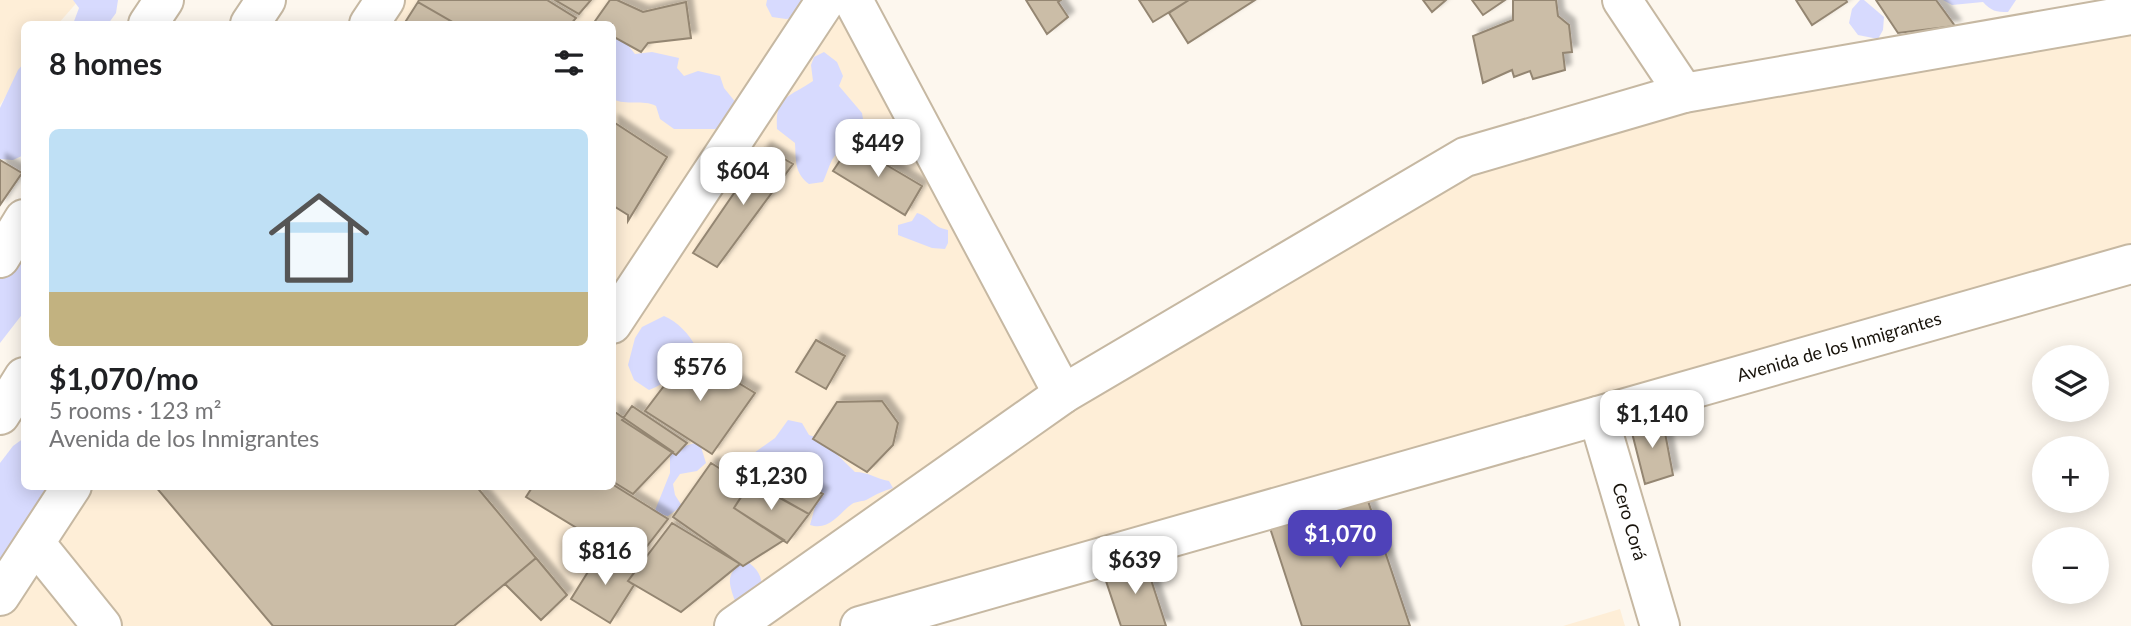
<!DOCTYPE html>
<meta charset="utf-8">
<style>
body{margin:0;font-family:Lato,sans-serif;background:#f6f6f6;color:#202124;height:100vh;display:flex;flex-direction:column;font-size:26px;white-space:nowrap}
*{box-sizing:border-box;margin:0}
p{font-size:23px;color:#757577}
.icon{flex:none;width:38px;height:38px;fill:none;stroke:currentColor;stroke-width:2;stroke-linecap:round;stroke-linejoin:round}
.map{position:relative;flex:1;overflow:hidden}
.details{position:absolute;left:21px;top:21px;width:595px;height:469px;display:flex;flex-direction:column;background:#fff;border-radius:10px;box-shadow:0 4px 18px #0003}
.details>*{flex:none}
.tools{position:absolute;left:2032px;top:345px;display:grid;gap:14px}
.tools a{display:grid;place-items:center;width:77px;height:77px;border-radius:50%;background:#fff;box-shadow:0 4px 18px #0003;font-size:35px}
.price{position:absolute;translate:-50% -60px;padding:0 16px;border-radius:14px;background:#fff;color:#222;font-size:23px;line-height:46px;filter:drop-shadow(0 2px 4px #0008)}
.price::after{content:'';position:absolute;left:50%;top:42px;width:21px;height:16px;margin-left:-10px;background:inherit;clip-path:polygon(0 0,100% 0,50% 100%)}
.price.selected{background:#4f42b9;color:#fff}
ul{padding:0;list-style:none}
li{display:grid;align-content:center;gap:14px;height:371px;padding:0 28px}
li+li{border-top:2px solid #e0e0e0}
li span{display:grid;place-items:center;height:217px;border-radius:10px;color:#555}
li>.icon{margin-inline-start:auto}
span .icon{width:126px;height:126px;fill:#fffc;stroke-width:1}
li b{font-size:30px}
h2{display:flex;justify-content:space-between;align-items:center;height:84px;padding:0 28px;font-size:30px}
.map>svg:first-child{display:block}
.built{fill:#feeed7}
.green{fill:#d7dafe}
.building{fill:#cbbda7;stroke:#948672;stroke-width:2;filter:url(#shadow)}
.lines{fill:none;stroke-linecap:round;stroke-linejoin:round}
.minor-casing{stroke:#c6b8a2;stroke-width:42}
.highway-casing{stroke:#c6b8a2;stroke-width:42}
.minor{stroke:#fff;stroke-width:38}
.highway{stroke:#fff;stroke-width:38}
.labels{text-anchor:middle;stroke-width:5;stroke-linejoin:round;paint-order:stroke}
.street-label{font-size:18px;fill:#18130b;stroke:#fff}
</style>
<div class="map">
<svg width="2131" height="626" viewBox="0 0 2131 626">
<defs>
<filter id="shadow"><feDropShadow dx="6" dy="-6" stdDeviation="2" flood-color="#0004"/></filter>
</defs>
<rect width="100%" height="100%" fill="#fdf7ee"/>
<path class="built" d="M0,0H79L58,24H24V69L0,105Z
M383,0H854L1063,394L1465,157L2131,16V264L860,626H0V588L66,487L612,486V24H367Z
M1620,609L1625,626H1563Z"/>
<path class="green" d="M73,0H118L116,13L108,24H73L79,8Z
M767,0H801L804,3V17L786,19L772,17L766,5Z
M1860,0H1864L1884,17L1883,30L1878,39L1858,35L1849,23L1852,9Z
M1943,0H2016L2008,12C1996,12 1991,11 1983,2L1952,5Z
M613,35L627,44L635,54L652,52L679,58L677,68L684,76L698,71L720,76L724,88L737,104L731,129H674L660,119L656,106C643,99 626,106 613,99Z
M824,52L837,62L843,76L839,86L862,113L865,131L844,139C842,149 837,152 832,160C829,166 826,175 823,182L809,184C794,173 796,159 795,143L777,129C775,96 788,98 813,81L811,65L814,57Z
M24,63V155L13,160L0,159V108L18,70Z
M917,213C931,217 932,227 948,230V243L945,249L932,248L898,235V225L912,221Z
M24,232V312L0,343V279Z
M664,316C678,322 689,334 696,347C686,366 668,383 649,390L634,380L628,365L635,338L642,327Z
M788,420L802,423L809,435L821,439L855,472C869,472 876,479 889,481L893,488C883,491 877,494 868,499C863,502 856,501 852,504C839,513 830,531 810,525L816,503L809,494L806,473L772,478L758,475L747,458L775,438Z
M24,438V486L71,487L0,592V463L13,446Z
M695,443L701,447L706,463L697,471L680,474L673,484L675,495L682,506L668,516L654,513L670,473V455L685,446Z
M745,560C760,570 763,578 762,596L745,605L735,601C727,579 727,574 745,560Z"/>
<path class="building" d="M419,0H547L576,18L571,24H456L418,2Z
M555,0H591L579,14Z
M610,0H617L643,12L686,2L691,38L648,43L641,52L612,36V24H593Z
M1026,0H1061L1058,2L1068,17L1047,34Z
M1139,0H1189L1153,22Z
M1189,0H1255L1188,43L1169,13Z
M1423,0H1446L1432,12Z
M1472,0H1505L1483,15Z
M1513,0H1556L1558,16L1569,25L1572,52L1563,53L1565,70L1533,79L1530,71L1514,77L1512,70L1483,83L1473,36L1513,20Z
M1796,0H1846L1847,2L1812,25Z
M1876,0H1936L1955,26L1898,33Z
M418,2L456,24H404Z
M612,121L667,157L628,221V215L612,205Z
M851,144L922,186L905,215L833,171Z
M765,148L793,164L717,267L693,253Z
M0,160L22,173L0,205Z
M816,340L845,356L826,389L796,372Z
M689,353L755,393L712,454L645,411Z
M882,401L898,423L893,445L867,472L813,439L837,402Z
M632,406L687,443L676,455L622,420Z
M612,410L673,452L633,494L612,481Z
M1662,417L1673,475L1645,484L1630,425Z
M711,463L748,486L734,508L784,540L743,566L673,517Z
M777,471L823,494L809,514L765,489Z
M751,482L809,514L787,543L734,508Z
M612,484L668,519L634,563L526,497L533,486H612Z
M155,486H476L536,558L454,626H273Z
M1368,501L1410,626H1302L1270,528Z
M672,523L740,564L681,612L628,581Z
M601,551L636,570L628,581L634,585L610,623L571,599Z
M536,558L567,595L541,620L505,584Z
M1144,558L1166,626H1121L1104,575Z"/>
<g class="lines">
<defs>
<g id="minor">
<path d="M853,0L1063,394"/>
<path d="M1622,0L1684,93"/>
<path d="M148,24L164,0"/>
<path d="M369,24L385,0"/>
<path d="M0,258L24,219"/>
<path d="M612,324L826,0"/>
<path id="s1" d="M1598,416L1660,626"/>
<path d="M35,543L102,626"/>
<path d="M0,596L72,486"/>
<path d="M734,626L1063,394L1465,157L1684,93L2131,15"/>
<path id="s2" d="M860,626L2131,264"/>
</g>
<path id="highway" d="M250,24L266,0
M0,415L24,377"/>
</defs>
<use href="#minor" class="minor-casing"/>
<use href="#highway" class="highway-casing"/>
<use href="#minor" class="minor"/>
<use href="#highway" class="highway"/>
</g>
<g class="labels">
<g class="street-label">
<text dy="6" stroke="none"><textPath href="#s2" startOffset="1018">Avenida de los Inmigrantes</textPath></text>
<text dy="6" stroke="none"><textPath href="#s1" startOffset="110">Cero Corá</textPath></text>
</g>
</g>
</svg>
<div class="tools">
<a><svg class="icon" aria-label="layers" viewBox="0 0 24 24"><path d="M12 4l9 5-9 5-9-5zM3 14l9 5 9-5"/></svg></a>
<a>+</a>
<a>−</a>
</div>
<b class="price" style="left:878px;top:179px">$449</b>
<b class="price" style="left:743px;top:207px">$604</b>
<b class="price" style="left:700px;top:403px">$576</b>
<b class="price" style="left:1652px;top:450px">$1,140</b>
<b class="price" style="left:771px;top:512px">$1,230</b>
<b class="price selected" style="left:1340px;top:570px">$1,070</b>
<b class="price" style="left:605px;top:587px">$816</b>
<b class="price" style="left:1135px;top:596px">$639</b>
<section class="details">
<h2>8 homes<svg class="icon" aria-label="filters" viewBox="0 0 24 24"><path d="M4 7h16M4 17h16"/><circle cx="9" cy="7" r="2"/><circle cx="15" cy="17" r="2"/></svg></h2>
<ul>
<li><span style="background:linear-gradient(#bfe0f5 75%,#c2b280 0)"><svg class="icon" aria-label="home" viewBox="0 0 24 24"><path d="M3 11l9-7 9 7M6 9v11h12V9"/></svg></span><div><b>$1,070/mo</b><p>5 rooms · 123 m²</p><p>Avenida de los Inmigrantes</p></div></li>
</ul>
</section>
</div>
